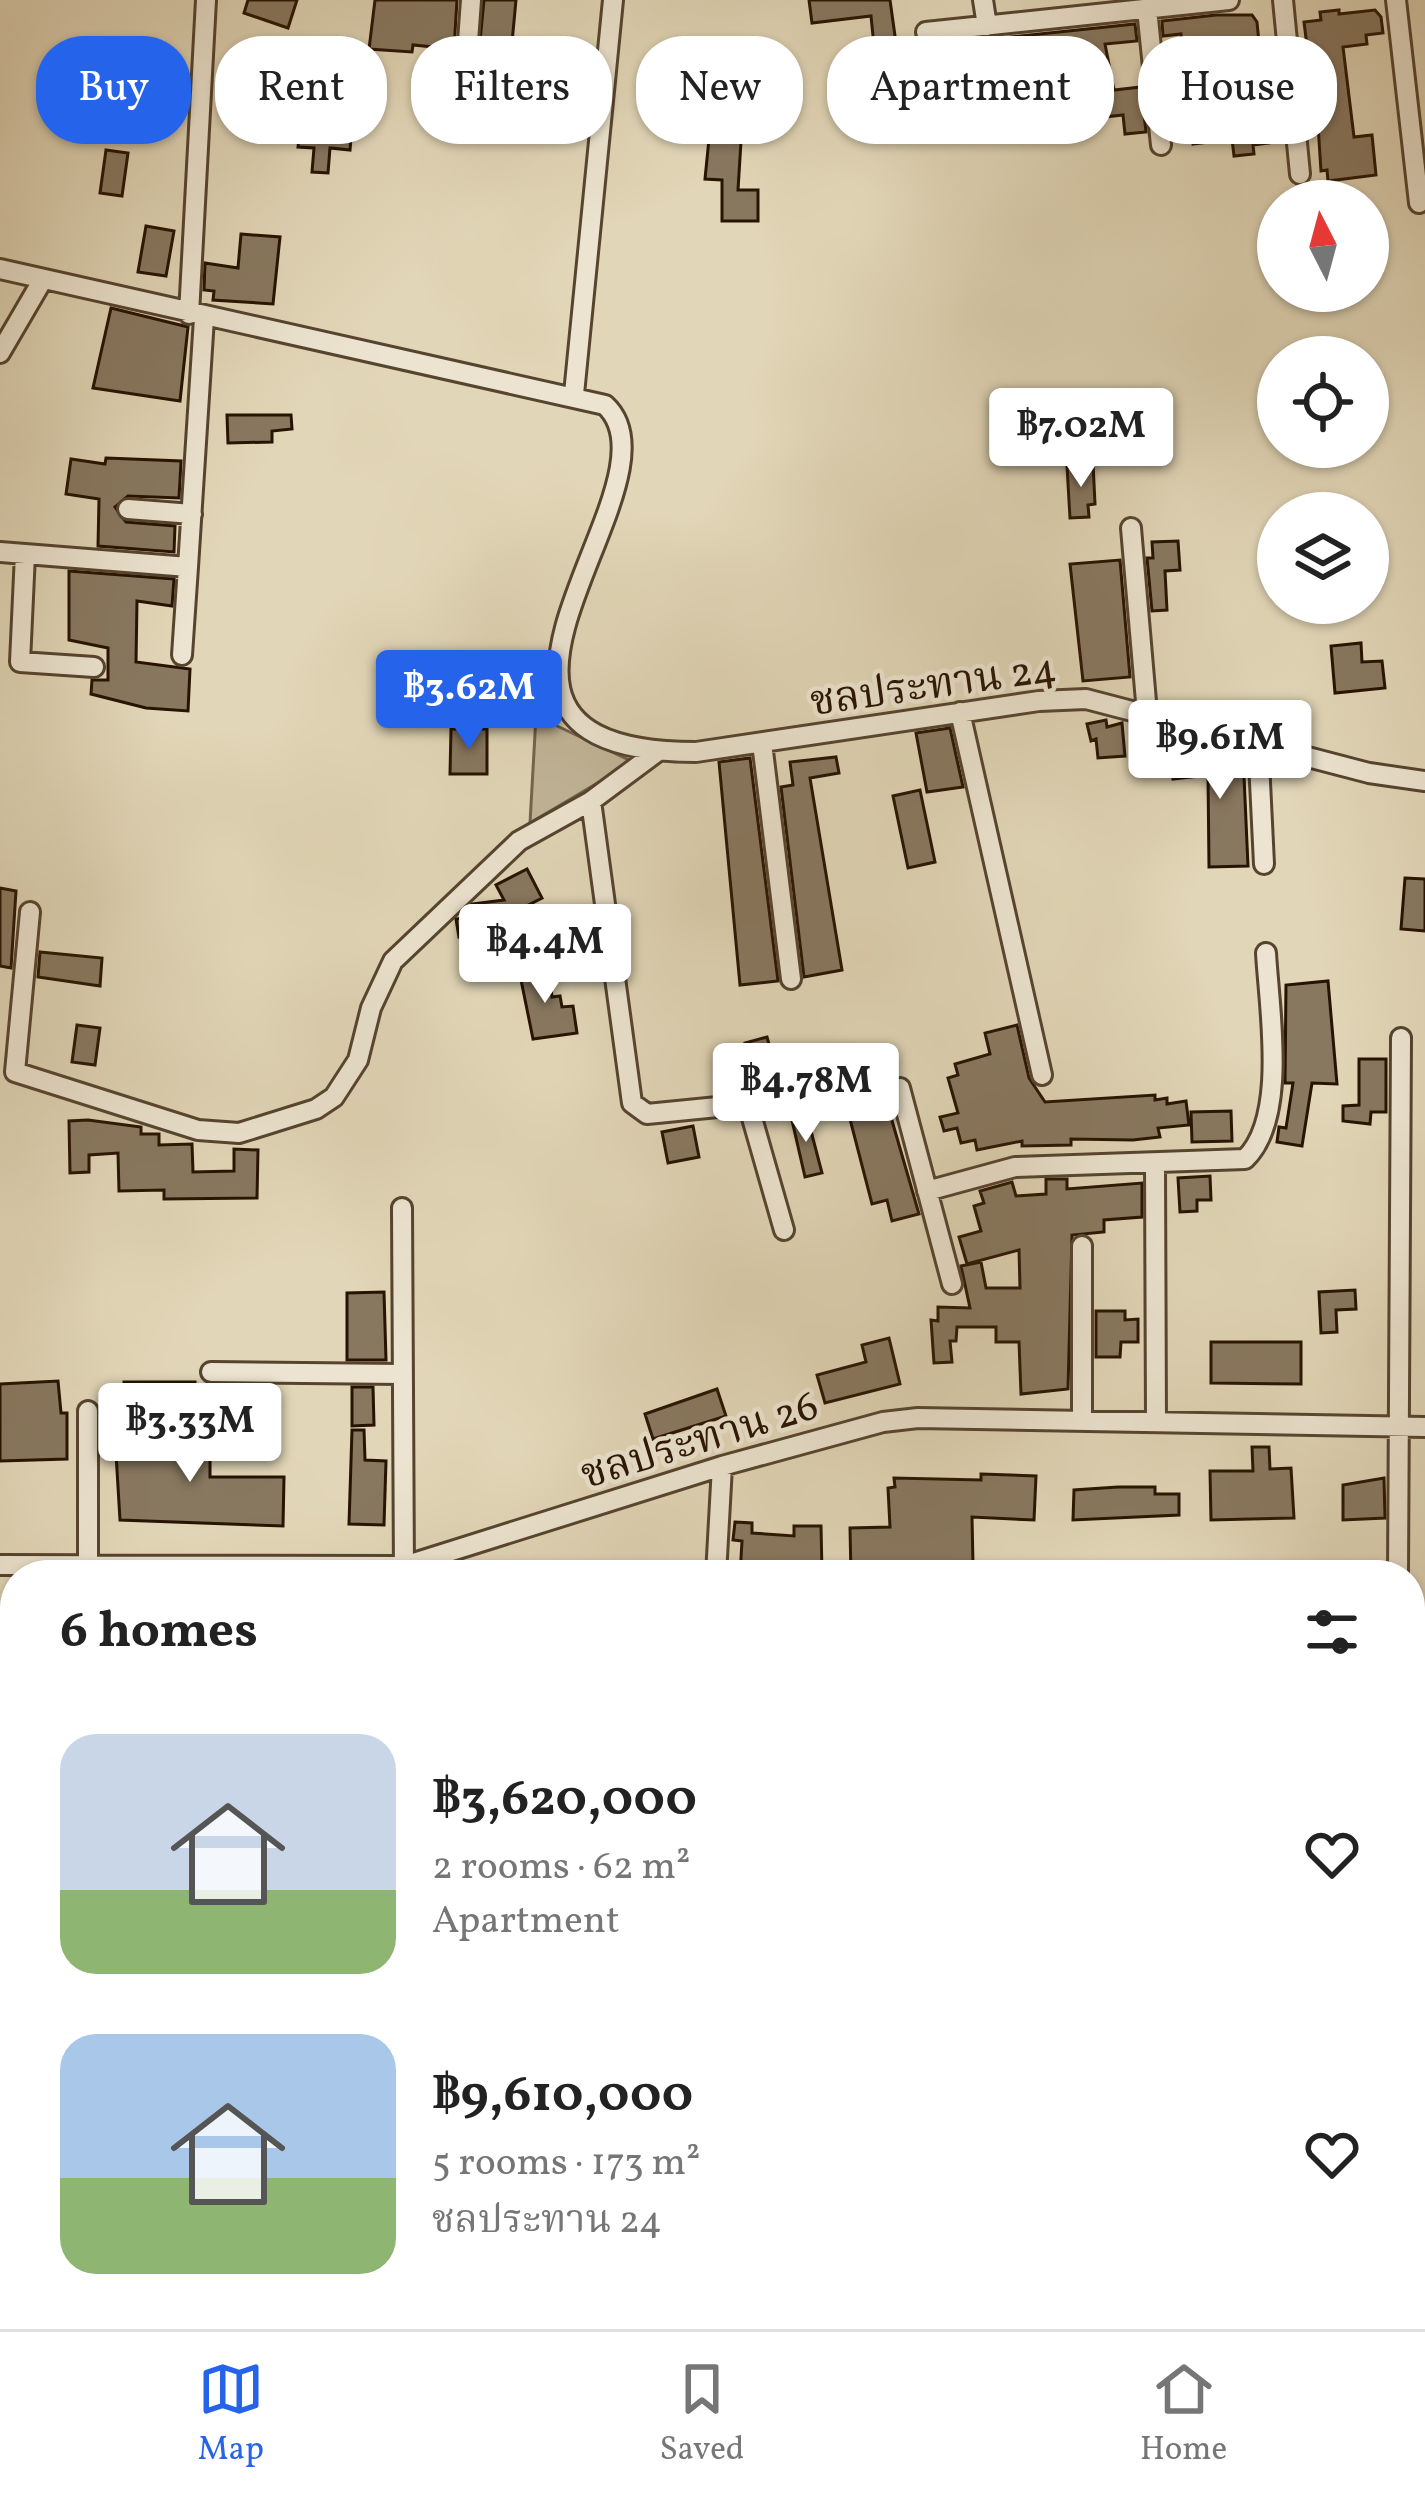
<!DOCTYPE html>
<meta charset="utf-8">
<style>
body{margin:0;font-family:Vollkorn,"Noto Serif Thai",serif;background:#f6f6f6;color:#222;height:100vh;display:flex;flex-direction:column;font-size:45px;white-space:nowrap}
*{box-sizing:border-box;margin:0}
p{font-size:39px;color:#767676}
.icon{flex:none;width:66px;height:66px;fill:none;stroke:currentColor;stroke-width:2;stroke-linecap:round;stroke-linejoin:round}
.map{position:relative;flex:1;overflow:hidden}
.drawer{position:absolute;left:0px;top:1560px;width:1425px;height:771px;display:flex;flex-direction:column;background:#fff;border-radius:48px 48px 0 0;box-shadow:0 3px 9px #0004}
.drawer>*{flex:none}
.guide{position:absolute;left:36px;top:36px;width:1353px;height:108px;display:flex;gap:24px}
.needle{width:78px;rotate:354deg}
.tools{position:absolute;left:1257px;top:180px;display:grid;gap:24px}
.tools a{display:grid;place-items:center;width:132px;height:132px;border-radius:50%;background:#fff;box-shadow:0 3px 9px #0004;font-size:60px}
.price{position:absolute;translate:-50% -102px;padding:0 27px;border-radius:12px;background:#fff;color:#222;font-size:39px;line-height:78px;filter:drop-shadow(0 3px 6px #0008)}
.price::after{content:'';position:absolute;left:50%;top:72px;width:36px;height:27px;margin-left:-18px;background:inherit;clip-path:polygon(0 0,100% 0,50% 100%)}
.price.selected{background:#2563eb;color:#fff}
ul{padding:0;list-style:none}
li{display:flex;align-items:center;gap:36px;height:300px;padding:0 60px}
li span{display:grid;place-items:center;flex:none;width:336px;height:240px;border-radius:36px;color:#555}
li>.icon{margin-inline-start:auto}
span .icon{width:144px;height:144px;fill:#fffc;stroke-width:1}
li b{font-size:51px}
h2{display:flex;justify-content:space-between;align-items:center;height:144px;padding:0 60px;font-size:51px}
.chip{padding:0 42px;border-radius:48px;background:#fff;box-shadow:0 3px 9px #0004;font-size:42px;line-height:108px}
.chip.selected{background:#2563eb;color:#fff}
.tab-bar{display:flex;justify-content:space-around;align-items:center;height:168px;border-top:3px solid #e0e0e0;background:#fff;font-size:33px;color:#767676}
.tab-bar a{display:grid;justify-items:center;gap:6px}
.tab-bar .selected{color:#2563eb}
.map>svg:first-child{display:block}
.green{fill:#c1b598;stroke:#74644d;stroke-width:3}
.building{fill:#887860;stroke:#271302;stroke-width:3}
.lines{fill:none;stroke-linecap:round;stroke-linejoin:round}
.street-casing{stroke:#56442f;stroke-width:24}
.street{stroke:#ece4d0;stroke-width:18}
.labels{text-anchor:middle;stroke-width:9;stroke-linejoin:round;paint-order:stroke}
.street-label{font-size:42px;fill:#271302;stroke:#ece4d0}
</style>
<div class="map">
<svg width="1425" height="2329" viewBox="0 0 1425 2329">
<rect width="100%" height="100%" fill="#e1d6b7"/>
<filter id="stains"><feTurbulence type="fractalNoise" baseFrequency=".00167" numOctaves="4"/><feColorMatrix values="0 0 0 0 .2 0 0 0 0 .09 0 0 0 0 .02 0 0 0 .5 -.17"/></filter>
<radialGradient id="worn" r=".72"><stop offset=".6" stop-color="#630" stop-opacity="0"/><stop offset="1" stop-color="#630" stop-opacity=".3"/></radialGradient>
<path class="green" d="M536,716L633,762L530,823Z"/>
<path class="building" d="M248,0H297L288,28L244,13Z
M375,0H457L454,49L413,45L412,52L369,49Z
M484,0H516L510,64L478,62Z
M809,0H890L896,43L874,46L871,16L812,23Z
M1339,10V14L1375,10L1381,17L1383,33L1366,35L1367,44L1343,47L1354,137L1372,135L1376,175L1328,181L1327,170L1321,171L1315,79H1311L1304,22L1321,20L1320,12Z
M1216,15H1252L1257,22L1269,143L1253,145L1254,154L1234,156L1232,139L1193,144L1181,34L1163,36L1162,21Z
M1135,24L1137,41L1105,44L1114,90L1141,87L1146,132L1125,134L1123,115L1095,118L1093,104L1069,107L1067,89L1025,94L1022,75L980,80L979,70L958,73L956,63L940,65L938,49L955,43Z
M718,48L734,50L730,81L780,88L777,112L743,109L738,190H758V221H722V180L705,179Z
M303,98L354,102L350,150L330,148L328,173L312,172L314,148L298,147Z
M106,150L128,153L122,196L100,193Z
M146,226L174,231L166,276L138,272Z
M241,234L280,237L273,304L213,300L214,291L204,290L205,263L238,268Z
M111,308L188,327L180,401L93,388Z
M227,415H291L292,429L272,431V442L228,443Z
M106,458L181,461L179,498L128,496L115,507L126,522L175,526L174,552L98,546L99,499L66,494L71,459L105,464Z
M1093,463L1095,504L1088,505L1089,517L1070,518L1067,466Z
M1178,541L1180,570L1165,571L1167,610L1152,611L1147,558H1153L1152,542Z
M1120,560L1130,677L1083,681L1070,564Z
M69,571L174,579L172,606L137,601L136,662L190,669L188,711L146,708L91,694L92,680H108V648L69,640Z
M1361,643L1362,662L1382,661L1385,688L1335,693L1331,646Z
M1106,720L1107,727L1122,723L1125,756L1098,758L1096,739L1091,741L1087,724Z
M950,728L963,787L927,792L916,733Z
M451,729H487V774H450Z
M1208,745L1243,754L1248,866L1209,867L1208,775L1173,779L1171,755L1208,750Z
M836,757L839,773L810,778L842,970L804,977L781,787L793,785L790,762Z
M750,758L778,981L740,985L719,762Z
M920,790L935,862L908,868L893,796Z
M527,869L542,898L495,922L496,933L459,937L456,919L473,917L472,904L504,900L496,885Z
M1405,878L1425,879V931L1401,929Z
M0,888L16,891L11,968L0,966Z
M40,952L102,958L100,986L38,977Z
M548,966L552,997L560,996L562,1007L573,1006L577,1033L533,1039L519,970Z
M1328,981L1337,1084L1312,1083L1302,1146L1277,1142L1279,1127L1286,1128L1293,1083H1285L1286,985Z
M77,1025L100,1028L95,1065L72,1062Z
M1017,1025L1029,1078L1045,1102L1155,1095V1100L1167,1098V1104L1186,1101L1189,1125L1158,1128L1160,1137L1133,1140L1071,1139V1145L1022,1146V1141L977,1150L975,1140L961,1143L957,1128L944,1131L940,1117L958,1113L948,1078L958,1075L955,1064L990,1054L985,1033Z
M767,1037L773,1059L782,1057L787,1085L756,1091L745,1043Z
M1359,1059H1386V1112H1371L1370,1124L1343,1121V1106L1359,1105Z
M882,1086L919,1214L892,1221L887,1200L872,1204L844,1096Z
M1231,1111L1232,1141L1192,1142L1191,1112Z
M806,1112L822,1173L805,1177L791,1116Z
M88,1120L141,1127V1134H159V1145L192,1144L193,1172L234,1171V1149L258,1150L257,1198L164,1199V1190L119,1191L118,1153L89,1155V1172L70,1173L69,1121Z
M693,1126L699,1157L668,1163L662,1132Z
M1210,1176L1211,1200H1197V1211L1180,1212L1178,1178Z
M1046,1179H1067V1189L1142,1183V1217L1104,1220V1232L1072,1235L1068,1389L1021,1394L1019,1342H996V1327H957L956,1341H950L952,1362L934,1363L931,1320L938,1321V1307L970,1308L961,1266L981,1262L986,1288H1020L1019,1250L967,1264L959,1237L981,1231L974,1206L984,1203L980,1191L1012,1182L1016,1196L1046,1194Z
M1355,1290L1356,1309L1336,1310L1337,1332L1321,1333L1319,1292Z
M384,1292L386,1360H347V1293Z
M1096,1311H1125V1320L1138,1319V1342H1121L1120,1357H1096Z
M889,1338L900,1384L825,1403L817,1375L866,1362L862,1345Z
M1211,1342H1301V1384L1211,1383Z
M58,1381L61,1413H67V1459L0,1461V1384Z
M124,1382H195V1401L124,1402Z
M245,1386H274L278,1431L253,1433L252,1416L225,1418L223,1400L246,1398Z
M352,1387H373L374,1425L352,1426Z
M717,1389L726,1416L653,1439L645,1414Z
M352,1430H364L365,1460L386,1461L384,1525L349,1524Z
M210,1436V1477H284L283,1526L120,1520L115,1437Z
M1252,1447H1269L1270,1469L1291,1468L1294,1518L1211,1520L1210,1471H1253Z
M981,1474L1036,1476L1034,1520L972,1517L973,1564H961V1575H943L942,1567L897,1575V1565H868V1575H851L850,1528L890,1527L888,1488L895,1487L894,1478L981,1480Z
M1384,1478L1385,1518L1343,1520V1485Z
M1118,1487H1155V1494H1179V1515L1073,1520L1074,1490Z
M735,1522L752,1523V1533L794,1536V1526H821L822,1572L740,1575L742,1541L733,1540Z"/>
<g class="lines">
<defs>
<path id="street" d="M983,0L987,26
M1283,0L1300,174
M1396,0L1419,203
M1147,9L1161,145
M926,32L1229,0
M467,55L471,0
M0,269L605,405C692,484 397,751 696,752L1039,701L1086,699L1369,773L1425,781
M189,314L206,0
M0,353L42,281
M574,394L613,0
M128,509L192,514
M1131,528L1147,713
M0,552L188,567L204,318
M25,554L20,662L94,667
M182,655L188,567
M960,712L1042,1075
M1258,741L1264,864
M762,743L791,979
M591,801L632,1103L647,1114L748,1104L784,1230
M30,912L15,1072L198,1130L239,1133L316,1109L334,1097L358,1060L371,1008L393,961L519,841L591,801L657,752
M900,1088L952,1284
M1155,1165L1156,1422
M927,1191L1015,1167L1245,1159C1288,1118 1269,1008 1266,953
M402,1208L404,1575
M211,1372L402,1374
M1082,1420V1246
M0,1565L404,1566L722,1466L883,1422L918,1418L1425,1427
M88,1565V1411
M716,1575L722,1466
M1398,1575L1401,1038
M0,1735H15
M1410,1782H1425
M1410,1833L1414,1853
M0,1893H15
M397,2316L399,2329
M786,2316L789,2329
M1175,2316L1179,2329
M1364,2316L1366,2329"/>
</defs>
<use href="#street" class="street-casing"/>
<use href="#street" class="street"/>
</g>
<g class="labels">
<g class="street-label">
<text transform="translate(933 683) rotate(-8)" y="15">ชลประทาน 24</text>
<text transform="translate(699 1438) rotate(-17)" y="15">ชลประทาน 26</text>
</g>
</g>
<rect width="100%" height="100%" filter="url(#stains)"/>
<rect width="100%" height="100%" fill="url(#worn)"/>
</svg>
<div class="tools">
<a><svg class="needle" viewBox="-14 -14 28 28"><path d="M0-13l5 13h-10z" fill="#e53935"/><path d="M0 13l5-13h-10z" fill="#767676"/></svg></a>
<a><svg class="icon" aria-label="locate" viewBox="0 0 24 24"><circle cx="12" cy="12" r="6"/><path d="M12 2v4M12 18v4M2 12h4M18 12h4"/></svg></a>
<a><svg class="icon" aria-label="layers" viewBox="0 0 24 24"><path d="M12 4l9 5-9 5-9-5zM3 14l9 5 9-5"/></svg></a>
</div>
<b class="price" style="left:1081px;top:490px">฿7.02M</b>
<b class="price selected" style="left:469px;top:752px">฿3.62M</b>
<b class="price" style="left:1220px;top:802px">฿9.61M</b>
<b class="price" style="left:545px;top:1006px">฿4.4M</b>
<b class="price" style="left:806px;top:1145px">฿4.78M</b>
<b class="price" style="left:190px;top:1485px">฿3.33M</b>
<div class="guide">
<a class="chip selected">Buy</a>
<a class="chip">Rent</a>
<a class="chip">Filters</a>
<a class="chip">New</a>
<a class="chip">Apartment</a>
<a class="chip">House</a>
</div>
<section class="drawer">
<h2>6 homes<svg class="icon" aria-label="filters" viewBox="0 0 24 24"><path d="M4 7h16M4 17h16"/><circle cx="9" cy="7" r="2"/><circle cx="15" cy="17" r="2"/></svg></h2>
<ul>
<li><span style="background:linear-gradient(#c9d6e8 65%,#8fb573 0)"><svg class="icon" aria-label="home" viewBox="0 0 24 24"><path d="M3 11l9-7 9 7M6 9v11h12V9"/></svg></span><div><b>฿3,620,000</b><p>2 rooms · 62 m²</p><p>Apartment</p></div><svg class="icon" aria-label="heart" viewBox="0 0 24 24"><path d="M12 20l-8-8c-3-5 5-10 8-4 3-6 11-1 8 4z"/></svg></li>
<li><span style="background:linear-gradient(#a9c7e8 60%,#8fb573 0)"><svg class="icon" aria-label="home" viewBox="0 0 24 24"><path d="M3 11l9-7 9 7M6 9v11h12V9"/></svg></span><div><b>฿9,610,000</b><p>5 rooms · 173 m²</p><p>ชลประทาน 24</p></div><svg class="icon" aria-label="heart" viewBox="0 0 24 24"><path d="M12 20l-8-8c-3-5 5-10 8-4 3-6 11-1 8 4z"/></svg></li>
</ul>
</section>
</div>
<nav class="tab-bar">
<a class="selected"><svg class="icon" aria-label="map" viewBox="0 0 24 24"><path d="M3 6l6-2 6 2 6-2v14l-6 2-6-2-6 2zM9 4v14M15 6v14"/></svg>Map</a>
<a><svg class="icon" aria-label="saved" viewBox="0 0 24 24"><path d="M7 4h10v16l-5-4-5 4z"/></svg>Saved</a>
<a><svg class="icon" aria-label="home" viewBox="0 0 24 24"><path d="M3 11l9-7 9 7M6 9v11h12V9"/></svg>Home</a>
</nav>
